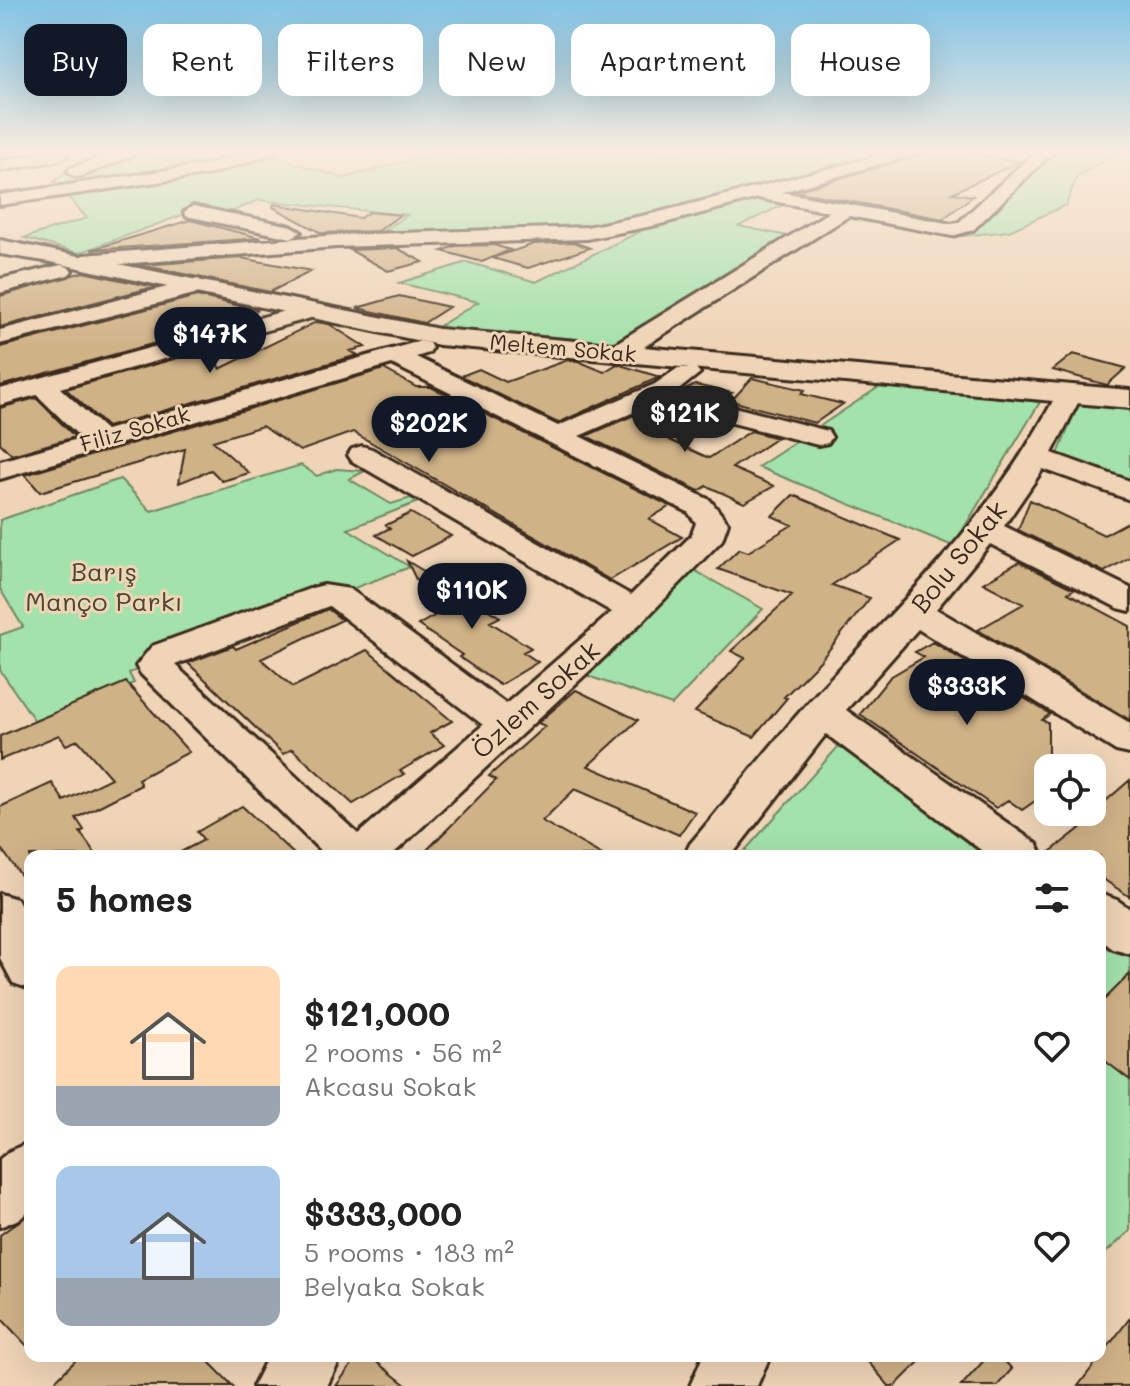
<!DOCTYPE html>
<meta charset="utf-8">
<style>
body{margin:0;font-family:Mali,sans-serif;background:#f2f2f2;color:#222;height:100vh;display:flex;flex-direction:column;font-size:30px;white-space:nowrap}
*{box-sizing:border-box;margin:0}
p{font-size:26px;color:#767676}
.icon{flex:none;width:44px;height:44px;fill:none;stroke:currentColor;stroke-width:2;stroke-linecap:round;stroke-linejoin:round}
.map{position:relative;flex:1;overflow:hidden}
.drawer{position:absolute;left:24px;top:850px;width:1082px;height:512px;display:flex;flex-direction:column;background:#fff;border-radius:16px;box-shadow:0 8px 32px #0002}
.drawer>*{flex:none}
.hud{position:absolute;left:24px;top:24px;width:1082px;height:72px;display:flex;gap:16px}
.tools{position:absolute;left:1034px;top:754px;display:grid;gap:16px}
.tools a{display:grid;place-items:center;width:72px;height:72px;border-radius:16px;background:#fff;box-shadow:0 8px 32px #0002;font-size:40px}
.price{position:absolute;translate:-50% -68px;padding:0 18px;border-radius:28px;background:#111827;color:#fff;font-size:26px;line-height:52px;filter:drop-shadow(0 2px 4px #0008)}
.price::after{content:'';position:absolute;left:50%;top:48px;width:24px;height:18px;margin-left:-12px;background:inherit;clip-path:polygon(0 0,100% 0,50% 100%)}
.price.on{background:#222;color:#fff}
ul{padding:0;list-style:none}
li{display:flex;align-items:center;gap:24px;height:200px;padding:0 32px}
li span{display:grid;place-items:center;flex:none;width:224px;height:160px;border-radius:16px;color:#555}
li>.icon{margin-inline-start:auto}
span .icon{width:96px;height:96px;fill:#fffc;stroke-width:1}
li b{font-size:34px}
h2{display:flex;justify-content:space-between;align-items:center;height:96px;padding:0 32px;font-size:34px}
.tag{padding:0 28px;border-radius:16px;background:#fff;box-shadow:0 8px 32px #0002;font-size:28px;line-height:72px}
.tag.on{background:#111827;color:#fff}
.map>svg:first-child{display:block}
.green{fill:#a3e2aa;stroke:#6f8664;stroke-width:2}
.building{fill:#d0b287;stroke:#3b2a1e;stroke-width:2}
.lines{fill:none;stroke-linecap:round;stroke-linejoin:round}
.minor-casing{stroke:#3b2a1e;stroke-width:6}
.major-casing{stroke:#3b2a1e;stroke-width:6}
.minor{fill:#efd4b6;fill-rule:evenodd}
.major{fill:#efd4b6;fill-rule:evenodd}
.labels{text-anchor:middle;stroke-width:6;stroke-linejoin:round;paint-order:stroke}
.far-street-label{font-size:22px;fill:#3b2a1e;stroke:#efd4b6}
.street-label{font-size:26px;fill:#3b2a1e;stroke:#efd4b6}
.park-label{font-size:26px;fill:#4b4633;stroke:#efd4b6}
</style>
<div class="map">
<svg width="1130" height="1386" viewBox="0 0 1130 1386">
<rect width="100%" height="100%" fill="#efd4b6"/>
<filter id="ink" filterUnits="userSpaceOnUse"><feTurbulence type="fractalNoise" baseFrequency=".0125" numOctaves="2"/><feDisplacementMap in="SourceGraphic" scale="16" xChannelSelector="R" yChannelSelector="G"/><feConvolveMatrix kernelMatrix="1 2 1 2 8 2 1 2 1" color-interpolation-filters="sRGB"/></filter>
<g filter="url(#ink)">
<path class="green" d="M106,152H257L344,178L441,152H897L753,193L791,201L739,226L812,241L649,345L438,327L478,302L399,283L467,262L536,282L641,231L377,235L407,215L259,200L226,214L196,210L79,253L24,238L87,218L54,182L79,161Z
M1054,152H1119L1077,176L1066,205L1009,231L963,236Z
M882,385L1040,402L953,546L758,467Z
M1079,401L1130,406V487L1057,457Z
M301,465L317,476L336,469L365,471L349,479L391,504L411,498L418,502L348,529L410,567L129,673L134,683L35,721L0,670V635L23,627L0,589V520L120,479L151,511Z
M692,569L763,609L672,705L588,676Z
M846,738L1001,856H740Z
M1100,931L1130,953V1231L1100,1258Z"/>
<path class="building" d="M933,152H964L1019,162L952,193L973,196L943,219L795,191Z
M274,204L360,218L369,212L400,215L378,231L321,233L273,207Z
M190,220L261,238L91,250Z
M573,242L590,248L528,268L492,258L534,244Z
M494,245L510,250L482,262L442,251L455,246Z
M397,248L423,262L388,271L350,250Z
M241,258L312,271L270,292L141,265Z
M83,272L154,287L0,327V296Z
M197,296L257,310L239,320L0,386V347Z
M399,296L449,307L424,323L357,308Z
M316,322L329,324L365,347L350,351L358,355L107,427L66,389L210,349L220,369Z
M1073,354L1126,368L1107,385L1053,370Z
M568,360L578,361L604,372L617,364L660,377L558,423L461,376L479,369L506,382Z
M384,369L416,387H431L670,506L649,519L682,537L610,580L353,432L300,451L262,426L213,441L249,473L222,481L211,470L179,483L185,449L40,492L25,475Z
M752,378L805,390L801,394L843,404L815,423L731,401Z
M695,385L732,393L718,400L683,391Z
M36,398L75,437L12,455L0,443V408Z
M655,406L689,415L654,433L709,458L751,431L777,438L732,468L774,486L744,503L707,486L699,491L586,436Z
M793,495L900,540L832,585L870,598L820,661L784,697L787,698L754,737L695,712L745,658L731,651L792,595L718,569L739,549L748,552L792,525L772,516Z
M1030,500L1104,535L1130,521V557L1104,572L1018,530Z
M411,513L451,536L412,556L376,535L390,528L386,525Z
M407,561L500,617L490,622L531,648L523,652L538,662L500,685L459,657L462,655L418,625L434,616Z
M1019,562L1074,589L1068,593L1130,626V720L978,630L1023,604L983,583Z
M328,609L342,620L261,659L293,687L367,650L452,721L430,733L444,745L400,771L404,774L353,804L292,749L283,754L188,663L233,646L236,649Z
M933,642L1050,714L1042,720L1048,723V792L1022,810L1008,800L996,808L860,714L890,677L924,657L915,652Z
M126,682L189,752L138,779L141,785L76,818L84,830L80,832L97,856H30V888L0,847V807L52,783L64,801L111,778L78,740L66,745L59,735L0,760V736Z
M576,690L638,720L588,766L695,812L679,835L575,789L542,821L604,856H421L496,780L489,776L545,726L538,723Z
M1130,780V897L1100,877V856L1046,855L1105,809L1100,806Z
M242,806L296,856H173L204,840L197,832Z
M1130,974V1080L1100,1057V1004Z
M30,1213V1349L0,1317V1235Z
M1130,1318V1386H1078Z
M80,1356H203L233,1386H50Z
M358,1356H369L407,1386H336Z
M863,1356H925L895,1386H889Z
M988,1356H1000L1012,1369L997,1386H961Z"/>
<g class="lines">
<defs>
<path id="minor" d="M47,152L68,155L60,160L0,171V161Z
M117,152H142L82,176L76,177L67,172L70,168Z
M250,152H278L211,174L0,205V195L209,164Z
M893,152H922L782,192L952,224L959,222L1035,152H1053L973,230L952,236L849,216L626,358H608L605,353L608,348L829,212L758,198L657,225L587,239L337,247L83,267L73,261L83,255L337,235L587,227L656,213Z
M193,206L291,226L301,232L291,238L186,216L184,212Z
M61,265L68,267L72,271L68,275L0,293V279Z
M198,279L209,286L206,291L0,344V330Z
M310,304L318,306L321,311L318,316L60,388L106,430L420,341L429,343L432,348L429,353L416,357L558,426L655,384L678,368H696L700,373L676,392L828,431L832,437L828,443L818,445L655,403L579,436L710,500L728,523L722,540L646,618L391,856H326L141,674L136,666L152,646L312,588L324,585L350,589L506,704L612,612L352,461L348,455L352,449L362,446L372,449L631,595L691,536L696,523L688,512L392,364L0,479V461L81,438L37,395L0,405V389ZM329,606L483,725L358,834L175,665Z
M1070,385L1079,387L1083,393L1052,453L1130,481V500L1043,469L1004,526L1130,588V611L1118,608L990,544L936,609L1130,723V754L1116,751L918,629L846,710L1037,844L1043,856H989L826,734L731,856H684L690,844C729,798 767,749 807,704C902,600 991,521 1057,393L1061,387Z
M0,894L17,899L30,923V989L13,983L0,958Z
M1100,894L1117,900L1130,909V954L1113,949L1100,939Z
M30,1142V1209L21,1218L0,1227V1159L10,1151Z
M268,1356H342L327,1386H253Z
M703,1356H770L757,1386H690Z"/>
<path id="major" d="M0,240L439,329L1130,390V408L439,345L51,262L0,254Z"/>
</defs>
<use href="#minor" class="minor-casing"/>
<use href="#major" class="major-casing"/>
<use href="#minor" class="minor"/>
<use href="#major" class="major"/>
</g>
</g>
<linearGradient id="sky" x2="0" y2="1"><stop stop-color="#82c4e6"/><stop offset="0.44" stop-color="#f8ecde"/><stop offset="1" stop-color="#f8ecde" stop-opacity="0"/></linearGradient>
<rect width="1130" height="346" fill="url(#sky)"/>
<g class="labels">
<g class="far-street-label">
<text transform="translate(563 348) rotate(5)" y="8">Meltem Sokak</text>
<text transform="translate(135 429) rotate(-16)" y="8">Filiz Sokak</text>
</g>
<g class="street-label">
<text transform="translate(959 557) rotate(-51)" y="9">Bolu Sokak</text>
<text transform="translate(536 700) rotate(-42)" y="9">Özlem Sokak</text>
</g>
<g class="park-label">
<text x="104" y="581">Barış<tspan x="104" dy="30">Manço Parkı</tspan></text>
</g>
</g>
</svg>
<div class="tools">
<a><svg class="icon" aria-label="locate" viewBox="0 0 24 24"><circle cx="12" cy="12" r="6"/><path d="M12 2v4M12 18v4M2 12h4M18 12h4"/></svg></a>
</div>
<b class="price" style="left:210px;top:375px">$147K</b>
<b class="price on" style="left:685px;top:454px">$121K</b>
<b class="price" style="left:429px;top:464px">$202K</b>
<b class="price" style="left:472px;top:631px">$110K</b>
<b class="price" style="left:967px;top:727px">$333K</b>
<div class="hud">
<a class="tag on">Buy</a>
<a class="tag">Rent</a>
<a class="tag">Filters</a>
<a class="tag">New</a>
<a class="tag">Apartment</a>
<a class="tag">House</a>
</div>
<section class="drawer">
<h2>5 homes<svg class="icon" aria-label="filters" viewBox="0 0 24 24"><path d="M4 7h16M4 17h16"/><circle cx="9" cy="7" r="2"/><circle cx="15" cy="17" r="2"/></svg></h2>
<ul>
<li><span style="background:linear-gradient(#ffd9b3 75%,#9aa5b1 0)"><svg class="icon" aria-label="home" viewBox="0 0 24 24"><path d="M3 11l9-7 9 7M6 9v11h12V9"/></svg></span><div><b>$121,000</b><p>2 rooms · 56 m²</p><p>Akcasu Sokak</p></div><svg class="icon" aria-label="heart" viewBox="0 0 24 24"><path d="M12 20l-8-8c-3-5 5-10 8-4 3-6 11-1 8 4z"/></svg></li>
<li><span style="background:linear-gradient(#a9c7e8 70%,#9aa5b1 0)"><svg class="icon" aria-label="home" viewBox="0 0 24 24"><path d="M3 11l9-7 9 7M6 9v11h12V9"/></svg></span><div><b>$333,000</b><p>5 rooms · 183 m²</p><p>Belyaka Sokak</p></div><svg class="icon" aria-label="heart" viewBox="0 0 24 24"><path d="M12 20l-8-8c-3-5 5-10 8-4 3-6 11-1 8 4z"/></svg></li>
</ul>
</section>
</div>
